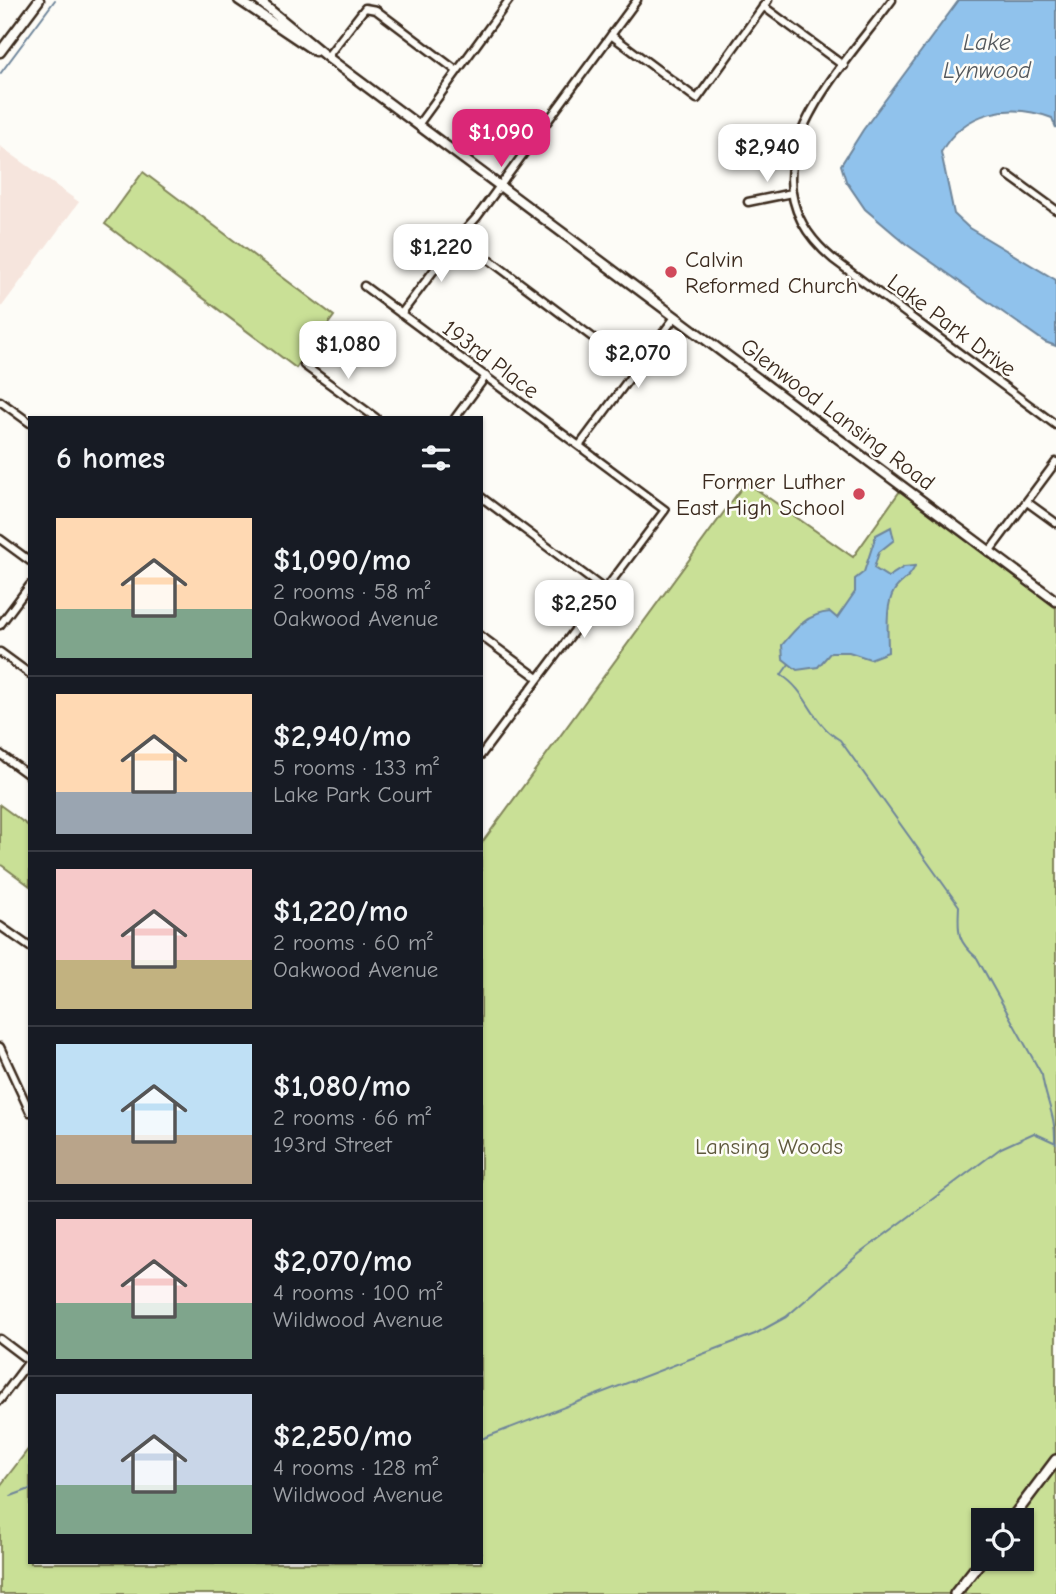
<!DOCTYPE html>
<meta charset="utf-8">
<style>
body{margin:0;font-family:"Comic Neue",sans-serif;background:#242831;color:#f1f3f6;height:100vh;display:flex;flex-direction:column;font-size:26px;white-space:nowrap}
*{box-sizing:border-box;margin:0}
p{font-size:23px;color:#9ea1a6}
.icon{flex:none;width:38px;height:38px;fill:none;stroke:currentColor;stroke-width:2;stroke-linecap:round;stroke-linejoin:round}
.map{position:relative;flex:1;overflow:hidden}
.details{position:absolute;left:28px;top:416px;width:455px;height:1148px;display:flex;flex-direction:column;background:#171b24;border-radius:0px;box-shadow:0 2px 5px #0004}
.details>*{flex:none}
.tools{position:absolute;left:971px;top:1508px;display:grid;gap:14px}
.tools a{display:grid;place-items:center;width:63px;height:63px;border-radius:0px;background:#171b24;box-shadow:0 2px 5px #0004;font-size:35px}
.price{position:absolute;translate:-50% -60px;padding:0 16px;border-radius:14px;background:#fff;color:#222;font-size:23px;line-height:46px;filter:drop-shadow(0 2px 4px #0008)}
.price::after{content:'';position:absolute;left:50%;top:42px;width:21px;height:16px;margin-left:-10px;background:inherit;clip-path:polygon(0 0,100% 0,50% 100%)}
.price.on{background:#db2777;color:#fff}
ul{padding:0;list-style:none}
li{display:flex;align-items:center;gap:21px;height:175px;padding:0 28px}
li+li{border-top:2px solid #363941}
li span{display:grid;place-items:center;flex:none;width:196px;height:140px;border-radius:0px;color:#555}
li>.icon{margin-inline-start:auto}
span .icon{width:84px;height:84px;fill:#fffc;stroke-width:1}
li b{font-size:30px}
h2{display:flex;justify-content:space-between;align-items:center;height:84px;padding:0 28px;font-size:30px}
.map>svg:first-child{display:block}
.built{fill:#f6e5dd}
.green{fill:#c9e096;stroke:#82855a;stroke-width:2;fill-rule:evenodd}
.water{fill:#90c2ec;stroke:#6e859a;stroke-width:2}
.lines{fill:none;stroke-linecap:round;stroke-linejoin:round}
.stream{stroke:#6e859a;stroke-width:2}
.street-casing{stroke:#3b2a1e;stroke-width:11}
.secondary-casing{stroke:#3b2a1e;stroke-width:13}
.primary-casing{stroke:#3b2a1e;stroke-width:14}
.street{stroke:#fdfcf7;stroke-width:6}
.secondary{stroke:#fdfcf7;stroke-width:8}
.primary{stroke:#fdfcf7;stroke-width:9}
.poi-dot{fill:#d1495b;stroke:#fdfcf7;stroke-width:2.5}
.labels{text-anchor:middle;stroke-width:5;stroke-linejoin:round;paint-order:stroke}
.poi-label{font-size:23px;fill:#3b2a1e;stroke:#fdfcf7;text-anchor:start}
.street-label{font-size:23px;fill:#3b2a1e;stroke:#fdfcf7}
.park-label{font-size:23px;fill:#5e583c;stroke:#fdfcf7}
.water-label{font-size:24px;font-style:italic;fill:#54585c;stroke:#fdfcf7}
</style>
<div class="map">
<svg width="1056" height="1594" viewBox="0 0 1056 1594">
<rect width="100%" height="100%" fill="#fdfcf7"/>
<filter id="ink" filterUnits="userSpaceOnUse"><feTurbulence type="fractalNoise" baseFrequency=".0143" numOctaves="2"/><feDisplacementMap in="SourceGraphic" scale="14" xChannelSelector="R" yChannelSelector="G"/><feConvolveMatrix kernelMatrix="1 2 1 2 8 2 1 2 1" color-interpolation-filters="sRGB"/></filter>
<g filter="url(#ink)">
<path class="built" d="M0,146L79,202L0,309Z"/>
<path class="green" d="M143,172L334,316L296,368L105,224Z
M746,482L853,557L900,491L1056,608V1594H0V1486L30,1447V1563H481V844ZM984,1521H1022V1559H984Z
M0,805L30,827V886L0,864Z"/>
<path class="water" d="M959,0H1056V128L1052,118C1010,102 964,111 941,152L954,214L969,228L1056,280V346L1045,342L906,244L865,209L846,181L841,165L863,130Z
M891,527L894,540L879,552L874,568L888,577L904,567L915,566C910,579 901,580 894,591C885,606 888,633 888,652L870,659L849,652H831L818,667L797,670L783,659L782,645C796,628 807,614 830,612L837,618L855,592V579L864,572L876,535Z"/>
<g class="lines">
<path class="stream" d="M0,74L55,0
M789,664L781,675C808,691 811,723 840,740L959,906C958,932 956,940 977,958L1042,1075C1045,1098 1056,1117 1055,1141
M481,1439L755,1334L786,1317L859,1254L1001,1148L1034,1133L1056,1143
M11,1496L30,1489"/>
<defs>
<path id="street" d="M892,0C838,74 732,174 833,259L1056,425
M763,6L844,66
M611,35L697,99L768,0
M327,57L365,8L376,10L457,71
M418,125L509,0
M1008,175L1056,210
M748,202L792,193
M459,237L636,370
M364,286L665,510L481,755
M401,314L459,237L477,217L637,0
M304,365L376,418
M0,401L30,423
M455,418L486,376
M579,446L675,317
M481,497L605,590
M1027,502L1056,523
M0,539L30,561
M989,552L1056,462
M0,625L30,585
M481,636L538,678
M0,652L30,674
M0,754L30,776
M0,926L30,947
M0,1047L30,1112
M0,1339L29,1361
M0,1400L30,1360"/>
<path id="secondary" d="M239,0L315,51
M258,0L327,57L1056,601
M0,52L39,0"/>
<path id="primary" d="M1010,1521L1056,1460
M955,1594L984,1557"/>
</defs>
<use href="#street" class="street-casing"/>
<use href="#secondary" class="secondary-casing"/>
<use href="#primary" class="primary-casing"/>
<use href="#street" class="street"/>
<use href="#secondary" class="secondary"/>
<use href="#primary" class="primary"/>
</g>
</g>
<g class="poi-dot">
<circle cx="671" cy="272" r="7"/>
<circle cx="859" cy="494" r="7"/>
</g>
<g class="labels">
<g class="poi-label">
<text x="685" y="267">Calvin<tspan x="685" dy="26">Reformed Church</tspan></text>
<text x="845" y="489" text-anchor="end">Former Luther<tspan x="845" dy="26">East High School</tspan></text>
</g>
<g class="street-label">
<text transform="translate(952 325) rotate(37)" y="8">Lake Park Drive</text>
<text transform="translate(491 359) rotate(37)" y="8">193rd Place</text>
<text transform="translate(838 414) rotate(37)" y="8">Glenwood Lansing Road</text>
</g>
<g class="park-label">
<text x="769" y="1154">Lansing Woods</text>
</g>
<g class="water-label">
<text x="987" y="50">Lake<tspan x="987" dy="28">Lynwood</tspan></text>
</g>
</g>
</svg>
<div class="tools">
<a><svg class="icon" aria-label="locate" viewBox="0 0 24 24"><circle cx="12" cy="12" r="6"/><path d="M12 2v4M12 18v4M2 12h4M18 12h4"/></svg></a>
</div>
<b class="price on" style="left:501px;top:169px">$1,090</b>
<b class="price" style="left:767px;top:184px">$2,940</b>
<b class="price" style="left:441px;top:284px">$1,220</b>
<b class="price" style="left:348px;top:381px">$1,080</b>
<b class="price" style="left:638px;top:390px">$2,070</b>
<b class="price" style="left:584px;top:640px">$2,250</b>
<section class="details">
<h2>6 homes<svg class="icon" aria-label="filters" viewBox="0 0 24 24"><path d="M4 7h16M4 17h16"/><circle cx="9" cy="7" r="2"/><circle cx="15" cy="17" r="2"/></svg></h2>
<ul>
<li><span style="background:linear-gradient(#ffd9b3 65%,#7fa58c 0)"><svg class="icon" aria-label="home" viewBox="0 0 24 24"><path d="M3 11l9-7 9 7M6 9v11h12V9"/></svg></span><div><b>$1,090/mo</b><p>2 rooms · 58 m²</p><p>Oakwood Avenue</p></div></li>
<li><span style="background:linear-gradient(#ffd9b3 70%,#9aa5b1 0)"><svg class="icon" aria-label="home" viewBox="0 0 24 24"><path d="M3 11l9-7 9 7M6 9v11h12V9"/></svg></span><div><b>$2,940/mo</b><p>5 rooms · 133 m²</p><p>Lake Park Court</p></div></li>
<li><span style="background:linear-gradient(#f6c9c9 65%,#c2b280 0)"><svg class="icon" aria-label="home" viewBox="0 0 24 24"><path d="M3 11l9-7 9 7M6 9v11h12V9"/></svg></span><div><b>$1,220/mo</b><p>2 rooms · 60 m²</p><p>Oakwood Avenue</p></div></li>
<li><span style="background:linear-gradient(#bfe0f5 65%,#b9a48a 0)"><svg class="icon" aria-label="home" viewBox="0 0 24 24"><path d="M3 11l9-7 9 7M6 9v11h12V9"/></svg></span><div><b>$1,080/mo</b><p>2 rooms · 66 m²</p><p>193rd Street</p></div></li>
<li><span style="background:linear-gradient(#f6c9c9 60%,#7fa58c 0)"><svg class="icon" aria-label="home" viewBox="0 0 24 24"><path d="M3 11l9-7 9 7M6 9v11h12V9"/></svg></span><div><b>$2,070/mo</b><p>4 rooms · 100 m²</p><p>Wildwood Avenue</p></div></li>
<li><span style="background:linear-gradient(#c9d6e8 65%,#7fa58c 0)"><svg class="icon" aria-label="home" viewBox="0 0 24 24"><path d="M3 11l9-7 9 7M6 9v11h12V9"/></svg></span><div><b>$2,250/mo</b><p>4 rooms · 128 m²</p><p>Wildwood Avenue</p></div></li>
</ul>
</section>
</div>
